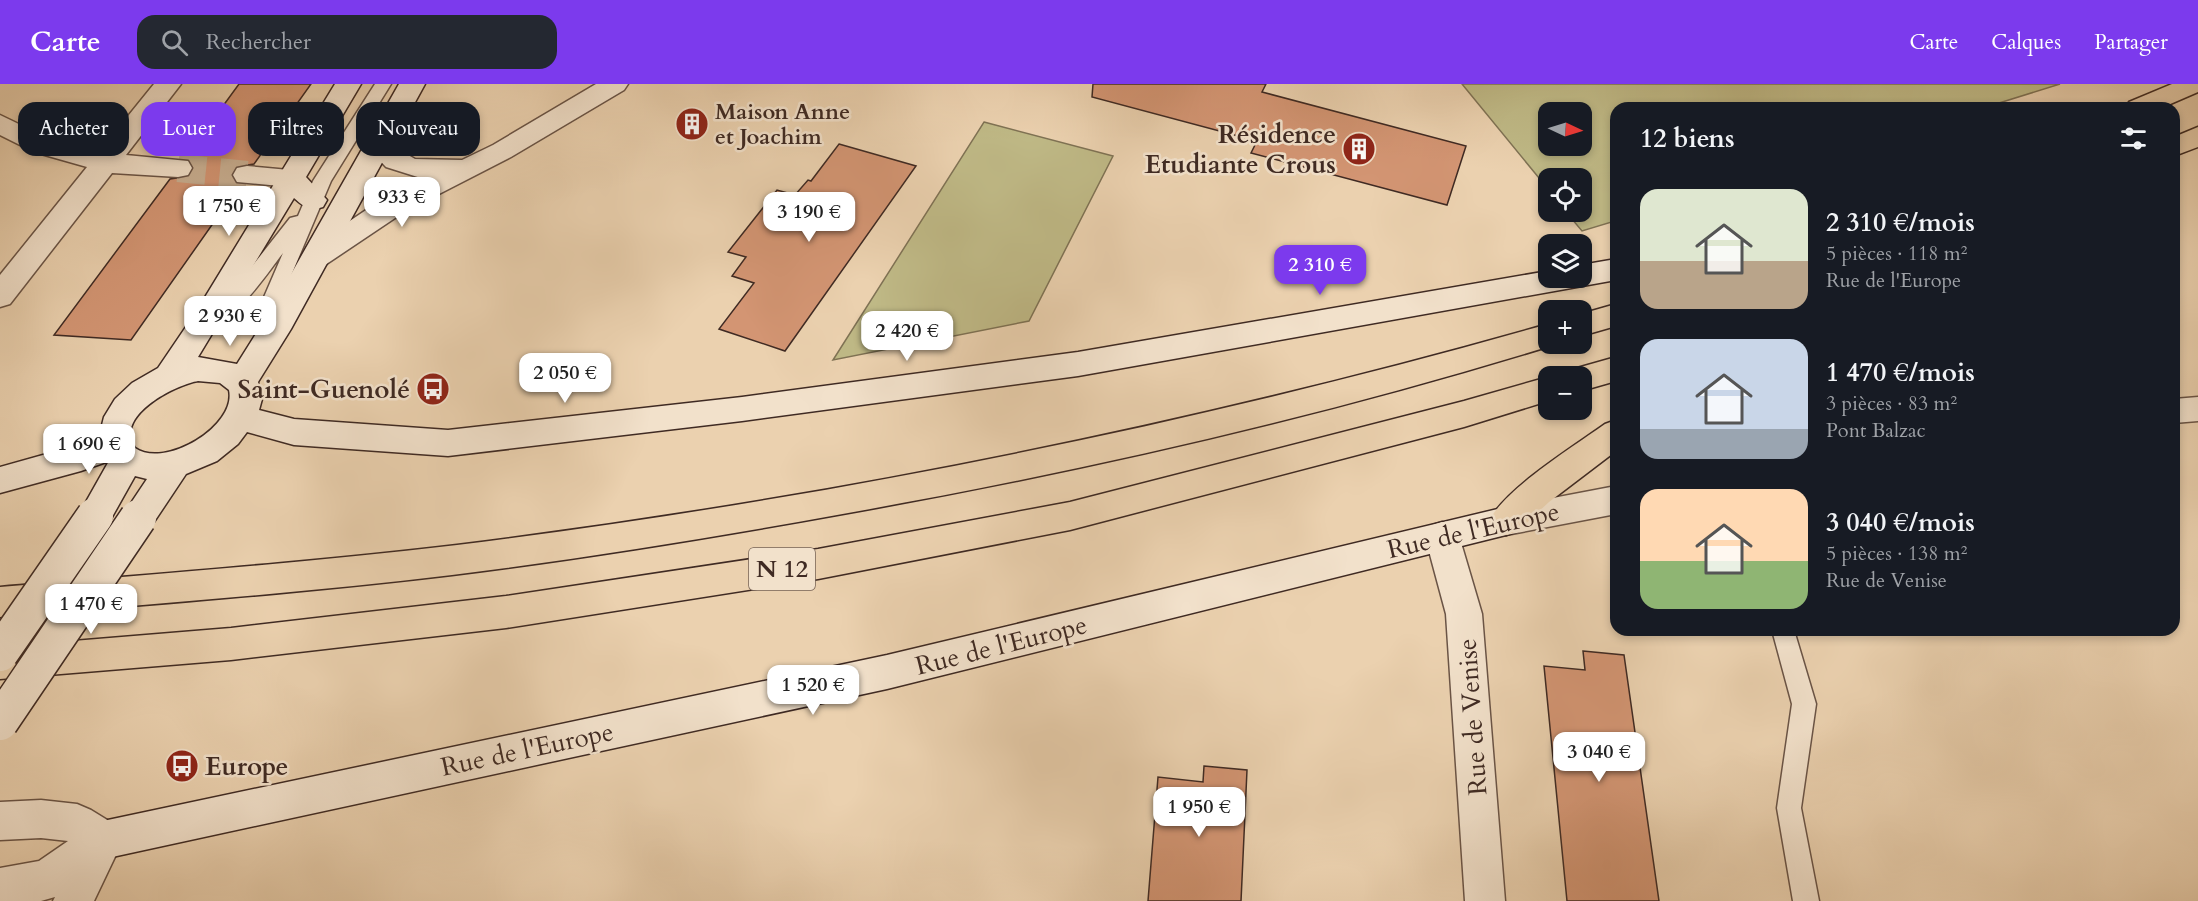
<!DOCTYPE html>
<html lang="fr">
<meta charset="utf-8">
<style>
body{margin:0;font-family:Cardo,serif;background:#242831;color:#f1f3f6;height:100vh;display:flex;flex-direction:column;font-size:22px;white-space:nowrap}
*{box-sizing:border-box;margin:0}
p{font-size:20px;color:#9ea1a6}
.icon{flex:none;width:33px;height:33px;fill:none;stroke:currentColor;stroke-width:2;stroke-linecap:round;stroke-linejoin:round}
.map{position:relative;flex:1;overflow:hidden}
.side{position:absolute;left:1610px;top:18px;width:570px;height:534px;display:flex;flex-direction:column;background:#171b24;border-radius:18px;box-shadow:0 3px 9px #0003}
.side>*{flex:none}
.hud{position:absolute;left:18px;top:18px;width:570px;height:54px;display:flex;gap:12px}
.needle{width:39px;rotate:94deg}
.tools{position:absolute;left:1538px;top:18px;display:grid;gap:12px}
.tools a{display:grid;place-items:center;width:54px;height:54px;border-radius:12px;background:#171b24;box-shadow:0 3px 9px #0003;font-size:30px}
.price{position:absolute;translate:-50% -51px;padding:0 14px;border-radius:12px;background:#fff;color:#222;font-size:20px;line-height:39px;filter:drop-shadow(0 2px 3px #0008)}
.price::after{content:'';position:absolute;left:50%;top:36px;width:18px;height:14px;margin-left:-9px;background:inherit;clip-path:polygon(0 0,100% 0,50% 100%)}
.price.current{background:#7c3aed;color:#fff}
ul{padding:0;list-style:none}
li{display:flex;align-items:center;gap:18px;height:150px;padding:0 30px}
li span{display:grid;place-items:center;flex:none;width:168px;height:120px;border-radius:18px;color:#555}
li>.icon{margin-inline-start:auto}
span .icon{width:72px;height:72px;fill:#fffc;stroke-width:1}
li b{font-size:26px}
h2{display:flex;justify-content:space-between;align-items:center;height:72px;padding:0 30px;font-size:26px}
.pill{padding:0 21px;border-radius:18px;background:#171b24;box-shadow:0 3px 9px #0003;font-size:21px;line-height:54px}
.pill.current{background:#7c3aed;color:#fff}
header{display:flex;align-items:center;gap:36px;box-sizing:border-box;height:84px;padding:0 30px;background:#7c3aed;color:#fff}
header strong{font-size:28px}
nav{display:flex;gap:33px;margin-inline-start:auto;font-size:21px}
.search{width:420px;height:54px;background:#242831;display:flex;align-items:center;gap:15px;box-sizing:border-box;padding:0 21px;border-radius:18px;color:#9ea1a6;font-size:22px}
.map>svg:first-child{display:block}
.green{fill:#bfb986;stroke:#7f7254;stroke-width:1.5;fill-rule:evenodd}
.building{fill:#d39573;stroke:#3f2a23;stroke-width:1.5}
.lines{fill:none;stroke-linecap:round;stroke-linejoin:round}
.street-tunnel{stroke:#c9b093;stroke-width:28;stroke-dasharray:28 14;stroke-linecap:butt}
.lane-casing{stroke:#6a5446;stroke-width:3}
.street-casing{stroke:#6a5446;stroke-width:3}
.secondary-casing{stroke:#3f2a23;stroke-width:3}
.highway-casing{stroke:#3f2a23;stroke-width:3}
.lane{fill:#f2e1cb;fill-rule:evenodd}
.street{fill:#f2e1cb;fill-rule:evenodd}
.secondary{fill:#f2e1cb;fill-rule:evenodd}
.highway{fill:#ebd1af;fill-rule:evenodd}
.secondary-bridge-casing{stroke:#3f2a23;stroke-width:39;stroke-linecap:butt}
.secondary-bridge{stroke:#f2e1cb;stroke-width:36}
.labels{text-anchor:middle;stroke-width:5;stroke-linejoin:round;paint-order:stroke}
.far-poi-label{font-size:22px;font-weight:bold;fill:#3f2a23;stroke:#f2e1cb;text-anchor:start}
.shield{fill:#f2e1cb;stroke:#756155;stroke-width:1.5}
.shield-label{font-size:24px;font-weight:bold;fill:#3f2a23}
.poi-label{font-size:26px;font-weight:bold;fill:#3f2a23;stroke:#f2e1cb;text-anchor:end}
.street-label{font-size:26px;fill:#3f2a23;stroke:#f2e1cb}
</style>
<header>
<strong>Carte</strong>
<div class="search"><svg class="icon" aria-label="search" viewBox="0 0 24 24"><circle cx="10" cy="10" r="6"/><path d="M15 15l6 6"/></svg>Rechercher</div>
<nav><a>Carte</a><a>Calques</a><a>Partager</a></nav>
</header>
<div class="map">
<svg width="2198" height="817" viewBox="0 0 2198 817">
<rect width="100%" height="100%" fill="#ebd1af"/>
<filter id="stains"><feTurbulence type="fractalNoise" baseFrequency=".00333" numOctaves="4"/><feColorMatrix values="0 0 0 0 .2 0 0 0 0 .09 0 0 0 0 .02 0 0 0 .5 -.17"/></filter>
<radialGradient id="worn" r=".72"><stop offset=".6" stop-color="#630" stop-opacity="0"/><stop offset="1" stop-color="#630" stop-opacity=".3"/></radialGradient>
<path class="green" d="M1462,0H2060L1983,24H1616L1615,137L1582,147L1566,128H1581V94H1548V105ZM1548,28H1581V62H1548Z
M984,38L1113,72L1029,237L833,276Z"/>
<path class="building" d="M239,0H311L254,80L235,83L231,92L235,99L240,101L131,256L54,251L170,95L190,92L194,83L190,76L185,74Z
M1093,0H1266L1262,8L1466,62L1447,121L1251,69L1257,57L1092,13Z
M839,60L916,82L785,267L719,245L754,199L732,192L746,173L728,168L777,106L795,111L808,96L811,97Z
M1583,567L1624,571L1659,817H1567L1544,582L1585,586Z
M1204,682L1247,686L1241,817H1148L1158,693L1203,698Z"/>
<g class="lines">
<path class="street-tunnel" d="M178,84L247,91"/>
<defs>
<path id="lane" d="M375,0H391L331,97L279,220L290,237L287,242L280,244L273,242L261,220L283,169C268,188 228,250 200,241L197,236L200,231L231,209L290,134L298,132L313,97Z
M1772,546H1794L1816,620L1801,724L1819,817H1793L1777,724L1792,620Z"/>
<path id="street" d="M154,0H181L126,71L188,77L192,84L188,91L178,93L112,89L10,220L0,223V191L87,83L34,68L0,51V31L52,56L99,68Z
M596,0H628L624,6L511,73L404,128L325,181L315,184L305,181L301,174L305,167L384,114L424,95L386,83L365,61L369,55L378,52L387,55L396,64L415,75L462,76L493,61Z
M247,82L300,87L304,94L300,101L290,103L237,98L233,91L237,84Z
M2198,313V337L2174,339V315Z
M1616,402V430L1506,451L1494,447L1489,437L1494,427L1506,423Z
M1442,438L1454,442L1459,452L1482,530L1505,817H1465L1446,530L1425,452L1430,442Z
M41,716L77,720L91,726L117,742L123,756L94,817H53L55,813L41,817H0V784L39,777L68,757L41,754L0,756V718Z"/>
<path id="secondary" d="M335,0H361L306,93L327,116L323,123C309,127 304,123 294,114L198,273L237,280L269,229L399,0H425L291,245L258,298L262,315L259,326L294,335L448,346L742,313L1078,268L1548,187V194H1581V181L1616,175V196L1078,292L742,337L448,372L294,361L247,348L238,360L217,377L186,390L150,444L138,448L126,444L121,434L147,395L135,392L107,442L95,446L83,442L78,432L109,377L81,387L0,409V383L75,362L99,353L104,333L115,315L132,299L158,284L196,228ZM198,297L220,299L229,306C237,342 165,385 135,364C113,332 175,301 198,297Z
M1506,423L1518,427L1523,437L1518,447L1506,451L887,605L103,775L89,770L83,756L89,742L103,737L887,571Z"/>
<path id="highway" d="M2172,0H2198V8L2161,24H2125L2129,18Z
M2198,43V63L2174,72V53Z
M1616,220V242L1581,252V230Z
M1548,240V260H1557C1322,333 1080,388 837,431C710,454 581,475 452,491C302,509 151,520 0,533V503C152,490 305,479 457,461C826,415 1190,342 1548,240Z
M1616,273V297L1581,307V292H1567L1570,286Z
M1548,293V317L1464,343L1070,446L818,495L506,544L231,576L0,595V563L231,544L506,512L818,465L1070,418L1464,317Z
M1616,336V367L1549,418L1518,447L1506,451L1494,447L1489,437C1506,404 1573,363 1605,340Z"/>
</defs>
<use href="#lane" class="lane-casing"/>
<use href="#street" class="street-casing"/>
<use href="#secondary" class="secondary-casing"/>
<use href="#highway" class="highway-casing"/>
<use href="#lane" class="lane"/>
<use href="#street" class="street"/>
<use href="#secondary" class="secondary"/>
<use href="#highway" class="highway"/>
<defs>
<path id="secondary-bridge" d="M0,569L95,432
M0,638L138,434"/>
</defs>
<use href="#secondary-bridge" class="secondary-bridge-casing"/>
<use href="#secondary-bridge" class="secondary-bridge"/>
</g>
<defs>
<symbol id="building-disc" viewBox="-11 -11 22 22"><circle r="9.5" fill="#8f2418" stroke="#f2e1cb"/><path d="M-4-6H4V6H1V3H-1V6H-4ZM-2.5-4.3h1.7v1.8h-1.7ZM.8-4.3h1.7v1.8H.8ZM-2.5-1h1.7V.8h-1.7ZM.8-1h1.7V.8H.8Z" fill="#fff"/></symbol>
<symbol id="bus-disc" viewBox="-11 -11 22 22"><circle r="9.5" fill="#8f2418" stroke="#f2e1cb"/><path d="M-5-6H5V4H4V6H2V4H-2V6H-4V4H-5ZM-3.5-4V0h7V-4ZM-3.5 1.2v1.5H-2V1.2ZM2 1.2v1.5H3.5V1.2Z" fill="#fff"/></symbol>
</defs>
<g fill-rule="evenodd">
<use href="#building-disc" x="673" y="21" width="38" height="38"/>
<use href="#building-disc" x="1340" y="46" width="38" height="38"/>
<use href="#bus-disc" x="414" y="286" width="38" height="38"/>
<use href="#bus-disc" x="163" y="663" width="38" height="38"/>
</g>
<g class="labels">
<g class="far-poi-label">
<text x="715" y="35">Maison Anne<tspan x="715" dy="25">et Joachim</tspan></text>
</g>
<rect class="shield" x="749" y="464" width="66" height="42" rx="4.5"/>
<g class="shield-label">
<text x="782" y="493">N 12</text>
</g>
<g class="poi-label">
<text x="1336" y="59">Résidence<tspan x="1336" dy="30">Etudiante Crous</tspan></text>
<text x="410" y="314">Saint-Guenolé</text>
<text x="205" y="691" text-anchor="start">Europe</text>
</g>
<g class="street-label">
<text transform="translate(1473 446) rotate(-13)" y="9">Rue de l'Europe</text>
<text transform="translate(1001 561) rotate(-14)" y="9">Rue de l'Europe</text>
<text transform="translate(1472 633) rotate(-94)" y="9">Rue de Venise</text>
<text transform="translate(527 665) rotate(-12)" y="9">Rue de l'Europe</text>
</g>
</g>
<rect width="100%" height="100%" filter="url(#stains)"/>
<rect width="100%" height="100%" fill="url(#worn)"/>
</svg>
<div class="tools">
<a><svg class="needle" viewBox="-14 -14 28 28"><path d="M0-13l5 13h-10z" fill="#e53935"/><path d="M0 13l5-13h-10z" fill="#9ea1a6"/></svg></a>
<a><svg class="icon" aria-label="locate" viewBox="0 0 24 24"><circle cx="12" cy="12" r="6"/><path d="M12 2v4M12 18v4M2 12h4M18 12h4"/></svg></a>
<a><svg class="icon" aria-label="layers" viewBox="0 0 24 24"><path d="M12 4l9 5-9 5-9-5zM3 14l9 5 9-5"/></svg></a>
<a>+</a>
<a>−</a>
</div>
<b class="price" style="left:402px;top:144px">933 €</b>
<b class="price" style="left:229px;top:153px">1 750 €</b>
<b class="price" style="left:809px;top:159px">3 190 €</b>
<b class="price current" style="left:1320px;top:212px">2 310 €</b>
<b class="price" style="left:230px;top:263px">2 930 €</b>
<b class="price" style="left:907px;top:278px">2 420 €</b>
<b class="price" style="left:565px;top:320px">2 050 €</b>
<b class="price" style="left:89px;top:391px">1 690 €</b>
<b class="price" style="left:91px;top:551px">1 470 €</b>
<b class="price" style="left:813px;top:632px">1 520 €</b>
<b class="price" style="left:1599px;top:699px">3 040 €</b>
<b class="price" style="left:1199px;top:754px">1 950 €</b>
<div class="hud">
<a class="pill">Acheter</a>
<a class="pill current">Louer</a>
<a class="pill">Filtres</a>
<a class="pill">Nouveau</a>
</div>
<section class="side">
<h2>12 biens<svg class="icon" aria-label="filters" viewBox="0 0 24 24"><path d="M4 7h16M4 17h16"/><circle cx="9" cy="7" r="2"/><circle cx="15" cy="17" r="2"/></svg></h2>
<ul>
<li><span style="background:linear-gradient(#dfe7d0 60%,#b9a48a 0)"><svg class="icon" aria-label="home" viewBox="0 0 24 24"><path d="M3 11l9-7 9 7M6 9v11h12V9"/></svg></span><div><b>2 310 €/mois</b><p>5 pièces · 118 m²</p><p>Rue de l'Europe</p></div></li>
<li><span style="background:linear-gradient(#c9d6e8 75%,#9aa5b1 0)"><svg class="icon" aria-label="home" viewBox="0 0 24 24"><path d="M3 11l9-7 9 7M6 9v11h12V9"/></svg></span><div><b>1 470 €/mois</b><p>3 pièces · 83 m²</p><p>Pont Balzac</p></div></li>
<li><span style="background:linear-gradient(#ffd9b3 60%,#8fb573 0)"><svg class="icon" aria-label="home" viewBox="0 0 24 24"><path d="M3 11l9-7 9 7M6 9v11h12V9"/></svg></span><div><b>3 040 €/mois</b><p>5 pièces · 138 m²</p><p>Rue de Venise</p></div></li>
</ul>
</section>
</div>
